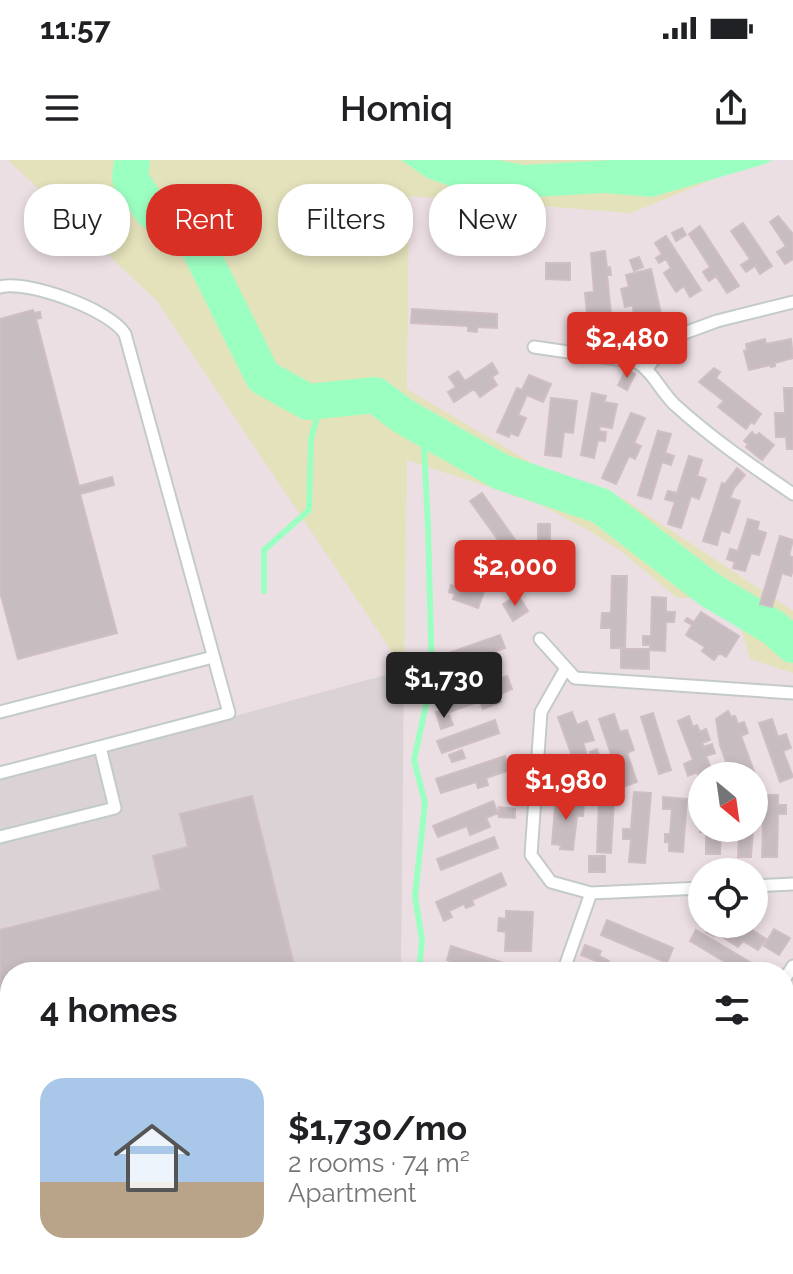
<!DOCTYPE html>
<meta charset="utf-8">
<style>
body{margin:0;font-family:Raleway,sans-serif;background:#f2f2f2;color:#202124;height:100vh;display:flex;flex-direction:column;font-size:30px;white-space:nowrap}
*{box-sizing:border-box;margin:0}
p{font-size:26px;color:#757577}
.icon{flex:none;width:44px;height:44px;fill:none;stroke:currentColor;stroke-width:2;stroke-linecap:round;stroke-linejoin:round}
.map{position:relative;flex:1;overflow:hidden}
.panel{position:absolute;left:0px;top:802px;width:794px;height:312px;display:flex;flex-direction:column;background:#fff;border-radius:32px 32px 0 0;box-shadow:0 4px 12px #0003}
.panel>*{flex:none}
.guide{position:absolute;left:24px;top:24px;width:746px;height:72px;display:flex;gap:16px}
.needle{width:52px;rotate:151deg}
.fabs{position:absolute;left:688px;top:602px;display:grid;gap:16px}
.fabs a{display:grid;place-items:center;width:80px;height:80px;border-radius:50%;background:#fff;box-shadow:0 4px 12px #0003;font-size:40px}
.price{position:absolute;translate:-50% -68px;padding:0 18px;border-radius:8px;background:#d93025;color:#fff;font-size:26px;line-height:52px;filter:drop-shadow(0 2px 4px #0008)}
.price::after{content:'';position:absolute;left:50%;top:48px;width:24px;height:18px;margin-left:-12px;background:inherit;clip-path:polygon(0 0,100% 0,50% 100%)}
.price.on{background:#222;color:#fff}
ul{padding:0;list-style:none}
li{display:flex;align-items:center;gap:24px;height:200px;padding:0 40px}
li+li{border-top:2px solid #e0e0e0}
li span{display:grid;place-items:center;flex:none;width:224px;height:160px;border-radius:24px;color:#555}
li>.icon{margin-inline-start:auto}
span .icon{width:96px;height:96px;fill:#fffc;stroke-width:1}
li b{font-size:34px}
h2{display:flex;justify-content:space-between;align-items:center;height:96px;padding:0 40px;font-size:34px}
.chip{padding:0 28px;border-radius:32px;background:#fff;box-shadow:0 4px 12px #0003;font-size:28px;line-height:72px}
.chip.on{background:#d93025;color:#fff}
.status{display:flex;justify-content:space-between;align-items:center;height:56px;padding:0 40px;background:#fff;direction:ltr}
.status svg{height:22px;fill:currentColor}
header{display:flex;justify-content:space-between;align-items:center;height:104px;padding:0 40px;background:#fff;font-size:36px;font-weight:600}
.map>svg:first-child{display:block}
.industrial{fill:#dad2d4}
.green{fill:#e4e2bb}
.water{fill:#9cffc2}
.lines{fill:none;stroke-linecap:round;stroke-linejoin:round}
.stream{stroke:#9cffc2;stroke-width:6}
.river{stroke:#9cffc2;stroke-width:36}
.building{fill:#c7bcbf;stroke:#d0bec5;stroke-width:2}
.lane-casing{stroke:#c3cbc8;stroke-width:15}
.lane{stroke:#fff;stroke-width:11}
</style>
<div class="status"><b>11:57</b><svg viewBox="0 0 49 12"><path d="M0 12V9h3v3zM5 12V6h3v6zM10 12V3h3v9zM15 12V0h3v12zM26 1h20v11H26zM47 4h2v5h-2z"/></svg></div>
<header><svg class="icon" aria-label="menu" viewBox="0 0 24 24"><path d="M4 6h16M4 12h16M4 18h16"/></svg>Homiq<svg class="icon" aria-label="share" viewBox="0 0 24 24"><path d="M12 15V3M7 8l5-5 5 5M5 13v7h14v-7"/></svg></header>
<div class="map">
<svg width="793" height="1114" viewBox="0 0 793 1114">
<rect width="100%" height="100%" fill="#ecdfe3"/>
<path class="industrial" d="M404,510L401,812H10V1104H398V1114H0V620Z"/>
<path class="green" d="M8,0H760L631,53L409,36L407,229L535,305L622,338L793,451V513L750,499L741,468L693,438H677L622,392L586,369L539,344L407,300L404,510L157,141Z
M793,1061V1114H729V1104H784V1062Z"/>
<path class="water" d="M401,0H498L524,5L612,0H772L765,4L652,37L603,33L517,38L470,33L427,18Z
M312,1104H366V1114H312Z"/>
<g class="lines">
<path class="stream" d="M264,431V390L309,350L311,279L322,240
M419,812L422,780L415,736L425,643L414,600L432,517L428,366L423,267
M414,1114V1104"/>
<path class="river" d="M132,0L130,19L152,51L198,86L263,217L308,242L375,235L403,256L501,312L601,346L710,430L774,468L793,485"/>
</g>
<path class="building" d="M454,46L482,51L478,72L450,67Z
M778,56L793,74V99L785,104L777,92L786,86L770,62Z
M743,63L772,106L760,114L755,106L746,112L741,105L750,99L731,71Z
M700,66L739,126L727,133L716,116L709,121L703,112L710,107L689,74Z
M682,68L686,75L676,81L672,73Z
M666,76L701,130L690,137L684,126L676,132L664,113L671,108L666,99L659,103L656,98L662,94L655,83Z
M605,91L607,108L610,107L611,115H607L611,154H587L585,133L594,132L591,93Z
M639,97L643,107L634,111L630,100Z
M546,103H570V120L546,119Z
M651,109L662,158L634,164L633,145L625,147L621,129L629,127L626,115Z
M412,149L497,154V168L477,167V172L468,171V166L411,163Z
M33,150L34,153L40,152L41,158L36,159L79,326L112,317L114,325L80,334L117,473L18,499L0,432V159Z
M765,179L766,184L791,179L793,198L775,203V206L771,207L770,205L749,210L744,191L747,190L746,184Z
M492,203L498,213L492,217L497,225L480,237L474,229L454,242L448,232L456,227L449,217L458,211L465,221Z
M714,208L720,212L716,218L761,254L754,264L751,262L746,269L718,247L724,241L699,222Z
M626,210L635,214L627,230L618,225Z
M529,215L551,224L543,242L527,235L518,255L526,258L518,276L510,273L509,277L497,272L517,228L522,230Z
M784,228H793V289H787L786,277H776L775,253H785Z
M592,233L606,236L604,242L617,244L612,268L600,266L599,271L606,272L605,281L598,280L594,298L581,295Z
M551,238L577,241L573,273L564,272L561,297L545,295Z
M631,253L645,258L634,283L641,286L635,299L629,296L616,324L602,318Z
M658,271L671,274L665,293L674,296L671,305L662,302L651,339L638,335Z
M752,272L756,276L759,273L774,285L762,300L746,287L748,284L744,281Z
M689,296L702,300L697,316L706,319L699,339L691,336L681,368L668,364L675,342L665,339L668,331L677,333Z
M737,308L745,315L734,328L730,338L740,341L729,373L721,370L717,385L703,381L722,323L725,324Z
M482,333L523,391L512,399L470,341Z
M748,359L759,362L757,370L766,373L759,395L751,393L745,411L733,408L735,402L727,399L730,389L738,391Z
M538,364H550V391L538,390Z
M780,376L793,380L789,396L793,397V409L791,416L782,413L772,447L760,444Z
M466,403L491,412L478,448L453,439L455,434L449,432L451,425L457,427Z
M612,416H627L625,488H611V468H601L602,453H611Z
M518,435L528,451L513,461L503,444Z
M652,437L666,438V452H675L674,462H666L665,491L650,490V485H643V476H651Z
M701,452L739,476L726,497L719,493L714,500L702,491L705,487L686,475L692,465L685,461L687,458L694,462Z
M500,475L505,488L494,492L495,497L488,499L487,495L442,510L437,497Z
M621,489H649V509L621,508Z
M507,516L512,529L498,535L501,542L483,549L480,541L444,554L439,541L465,531L462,524L469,521L472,529Z
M441,551L443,557L449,555L453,565L441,569L436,552Z
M728,551L731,557L735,556L738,564L744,562L748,573L741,576L755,614L731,616L720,585L716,559Z
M572,552L577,565L587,561L594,580L583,583L595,619L582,624L558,557Z
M653,553L671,610L659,614L641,557Z
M614,554L620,572L627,570L634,590L627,593L637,622L623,627L617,610L610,613L607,605L614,603L599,559Z
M689,556L693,567L697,565L700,572L706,569L710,580L702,583L704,587L712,584L715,593L706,596L714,616H702V626L697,612L688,616L684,604L693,600L678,561Z
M772,559L778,577L786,574L791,588L783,591L793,617L780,622L759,563Z
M495,560L499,573L442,593L437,581Z
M597,589L601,602L594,604L590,592Z
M462,590L465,598L452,602L449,595Z
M505,596L510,610L486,618L488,625L478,628L476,622L441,633L436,619Z
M634,632L651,633L645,703L629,702L631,679H623V669H631Z
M556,634L565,635L564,640L584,642L583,656H577L573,690L560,689L561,685L552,684Z
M764,635H778V645H786V654H778L777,697H762Z
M252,636L293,801L248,812H10V873L0,875V770L161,730L153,696L188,687L180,654Z
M663,637L687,639L683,692L669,691V682H665V674H670L672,649H663Z
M599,639L614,640L611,693L597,692Z
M493,641L498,653L486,658L490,667L470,675L467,666L438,677L433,666Z
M499,647L515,649V658L499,657Z
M700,666L721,668L720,694H706V672H700Z
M739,668H753L751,697H738Z
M494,677L498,688L441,710L437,699Z
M589,696H605V712H589Z
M501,713L506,725L472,740L474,745L466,748L464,744L449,751L452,757L444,761L436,742Z
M506,751L533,752L531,791H505L506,772L498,771L499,758L506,759Z
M607,760L673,788L667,803L601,775Z
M711,764H743L766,779L758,790L743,781L738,787L721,776L724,770L720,768L714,776L706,772Z
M774,769L790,778L779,795L764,786Z
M696,770L750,802L743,812L734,808L730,812L722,807L725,802L690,781Z
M585,785L601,791L599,796L609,801L607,805L623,812H594L599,802L581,795Z
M451,786L519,808L518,812H484L447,800Z
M675,803L694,812H671Z
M784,903H793V936H784Z
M784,964H793V979H784Z
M784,996L793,997V1017H787V1011H784Z
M784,1034H793V1054H786Z
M0,1073L10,1074V1104H285V1114H0Z
M634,1104H679L678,1113L657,1114H653V1105Z
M610,1105L611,1114H597L596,1107Z
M481,1106H501L502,1114H481Z"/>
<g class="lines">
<defs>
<path id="lane" d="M0,127C26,119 111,150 125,174L229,553L0,613
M534,187L637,202C653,212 660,230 674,244C711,278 752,306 793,334
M647,208L671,178L717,161L793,142
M540,479L575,518L793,533
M566,508L541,552L531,695L551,722L591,733L702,728
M0,552L213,497
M0,677L115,648L100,587
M754,726L793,724
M563,812L591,733
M784,820L793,806
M0,989L10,988
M299,1104V1114
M517,1104L518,1114
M719,1104L720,1114"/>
</defs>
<use href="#lane" class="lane-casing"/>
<use href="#lane" class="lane"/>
</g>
</svg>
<div class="fabs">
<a><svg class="needle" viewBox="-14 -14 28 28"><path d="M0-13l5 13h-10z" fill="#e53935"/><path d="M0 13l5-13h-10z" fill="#757577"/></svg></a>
<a><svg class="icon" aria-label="locate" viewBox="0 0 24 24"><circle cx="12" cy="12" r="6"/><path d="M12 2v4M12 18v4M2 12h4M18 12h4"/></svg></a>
</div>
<b class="price" style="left:627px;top:220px">$2,480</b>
<b class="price" style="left:515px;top:448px">$2,000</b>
<b class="price on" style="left:444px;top:560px">$1,730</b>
<b class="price" style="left:566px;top:662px">$1,980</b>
<div class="guide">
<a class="chip">Buy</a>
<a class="chip on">Rent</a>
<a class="chip">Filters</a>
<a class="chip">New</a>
</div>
<section class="panel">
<h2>4 homes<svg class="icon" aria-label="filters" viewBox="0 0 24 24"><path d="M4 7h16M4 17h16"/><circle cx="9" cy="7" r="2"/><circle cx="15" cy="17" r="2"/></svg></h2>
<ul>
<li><span style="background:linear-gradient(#a9c7e8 65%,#b9a48a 0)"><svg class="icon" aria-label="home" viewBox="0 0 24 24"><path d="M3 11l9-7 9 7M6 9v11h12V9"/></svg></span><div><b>$1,730/mo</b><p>2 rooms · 74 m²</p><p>Apartment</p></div></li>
</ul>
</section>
</div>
